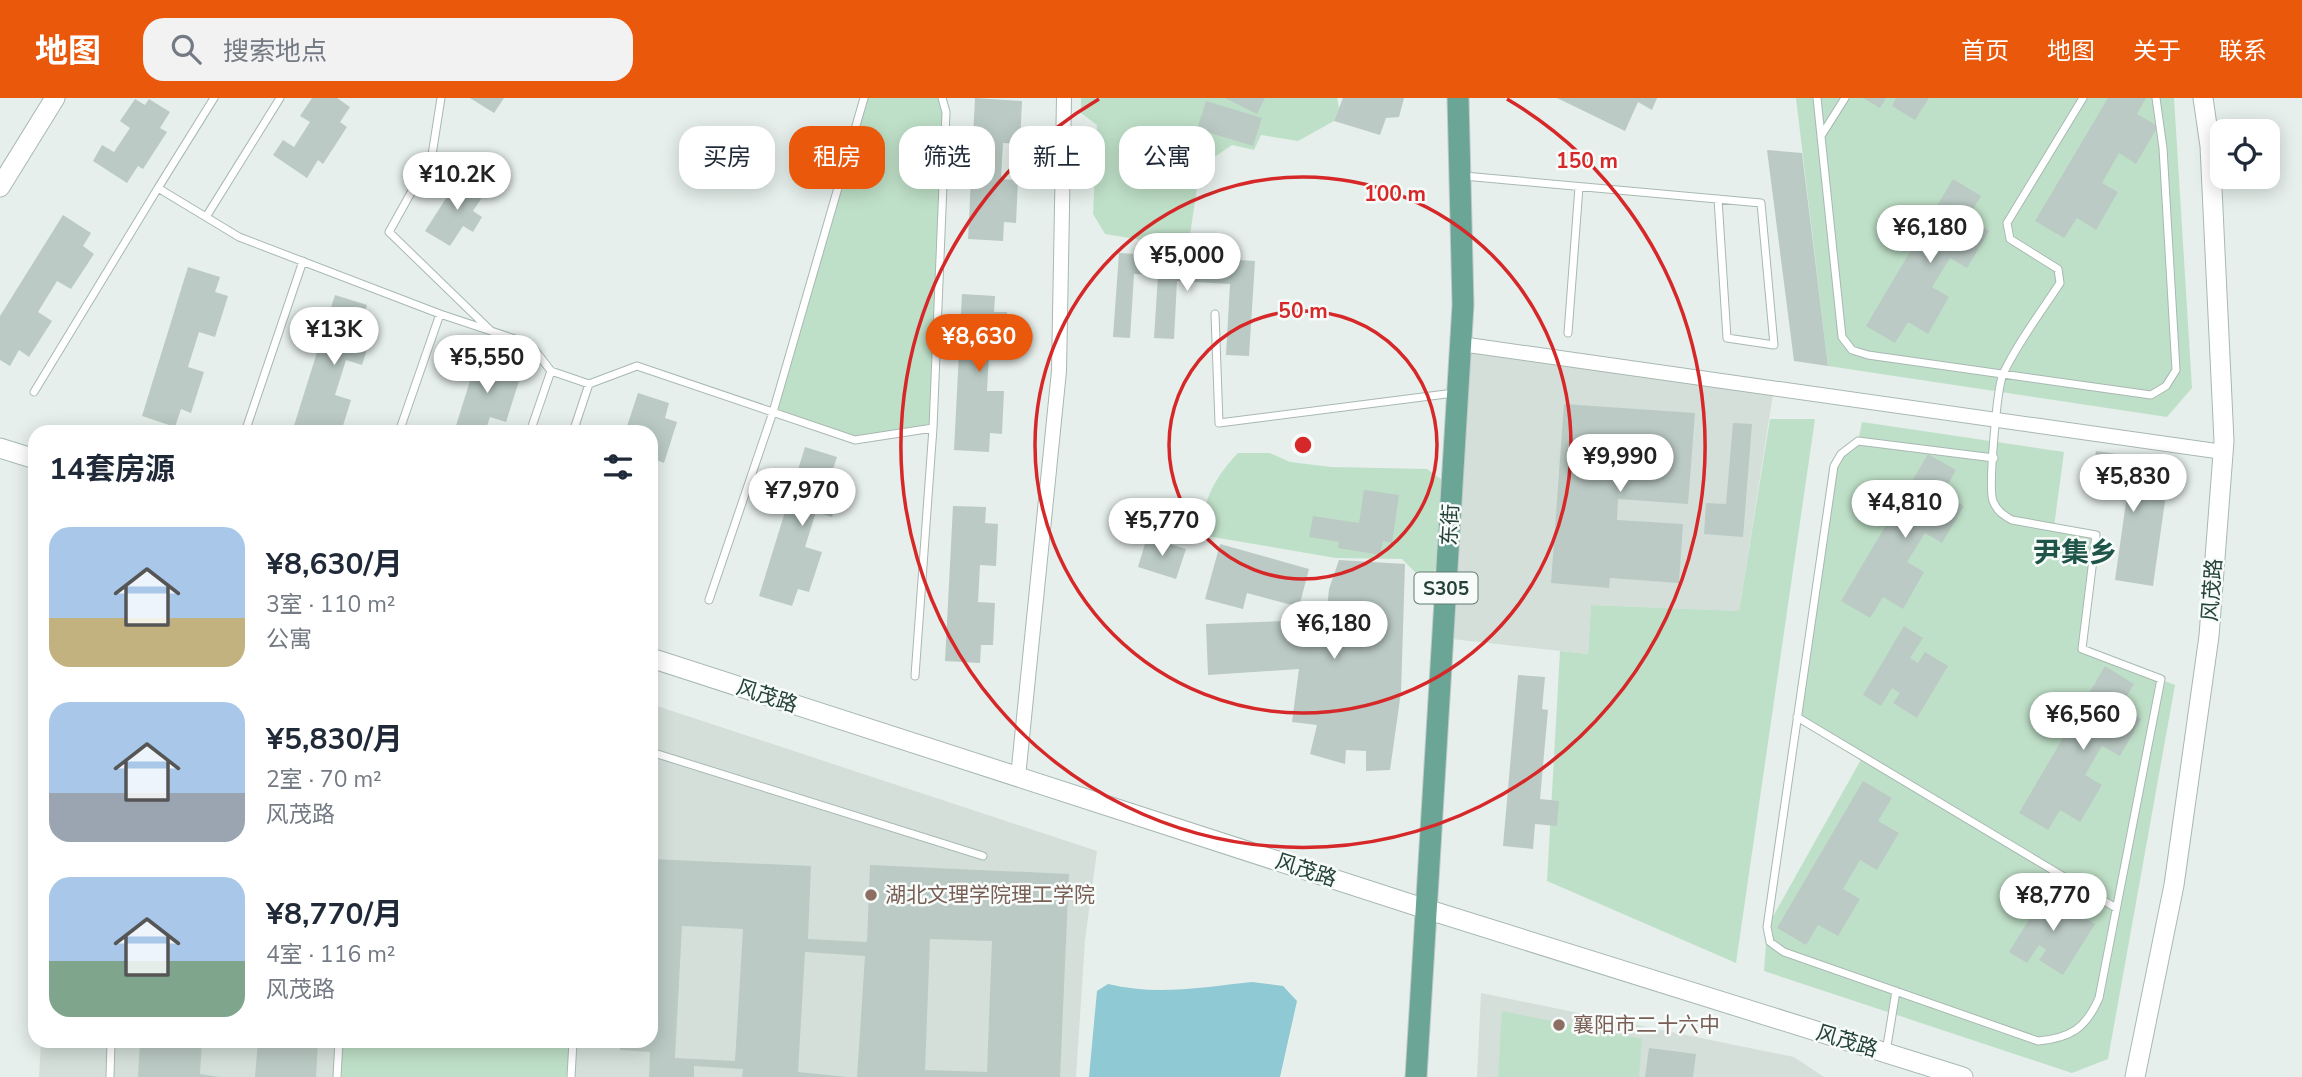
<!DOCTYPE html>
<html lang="zh">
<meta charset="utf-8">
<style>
body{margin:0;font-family:"Nunito Sans","Noto Sans SC",sans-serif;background:#f2f2f3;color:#1f2937;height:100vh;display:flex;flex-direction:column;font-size:26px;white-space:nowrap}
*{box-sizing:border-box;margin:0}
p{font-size:23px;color:#747a83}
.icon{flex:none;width:38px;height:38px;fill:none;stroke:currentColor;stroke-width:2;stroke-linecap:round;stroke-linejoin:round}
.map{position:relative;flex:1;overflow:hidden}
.drawer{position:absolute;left:28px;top:327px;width:630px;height:623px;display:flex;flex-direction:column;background:#fff;border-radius:21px;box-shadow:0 4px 18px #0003}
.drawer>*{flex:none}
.guide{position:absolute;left:679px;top:28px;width:665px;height:63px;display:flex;gap:14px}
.tools{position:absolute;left:2210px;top:21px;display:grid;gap:14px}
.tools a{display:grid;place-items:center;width:70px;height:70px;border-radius:14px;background:#fff;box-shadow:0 4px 18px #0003;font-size:35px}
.price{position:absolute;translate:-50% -60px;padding:0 16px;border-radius:24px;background:#fff;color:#222;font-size:23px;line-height:46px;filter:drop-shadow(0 2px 4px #0008)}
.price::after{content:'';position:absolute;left:50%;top:42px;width:21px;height:16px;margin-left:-10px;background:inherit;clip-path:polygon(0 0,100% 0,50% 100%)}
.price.selected{background:#ea580c;color:#fff}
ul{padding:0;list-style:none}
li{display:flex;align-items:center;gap:21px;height:175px;padding:0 21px}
li span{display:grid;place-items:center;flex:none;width:196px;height:140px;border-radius:21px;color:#555}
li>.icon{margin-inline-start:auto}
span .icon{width:84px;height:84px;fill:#fffc;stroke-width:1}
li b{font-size:30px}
h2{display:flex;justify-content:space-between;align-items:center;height:84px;padding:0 21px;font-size:30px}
.chip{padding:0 24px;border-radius:21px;background:#fff;box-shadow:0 4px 18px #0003;font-size:24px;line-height:63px}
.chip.selected{background:#ea580c;color:#fff}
header{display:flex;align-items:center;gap:42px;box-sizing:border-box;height:98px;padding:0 35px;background:#ea580c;color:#fff}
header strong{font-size:33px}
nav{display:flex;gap:38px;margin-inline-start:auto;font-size:24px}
.search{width:490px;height:63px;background:#f2f2f3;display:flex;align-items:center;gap:18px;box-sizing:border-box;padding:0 24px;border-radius:21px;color:#747a83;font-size:26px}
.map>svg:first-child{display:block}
.built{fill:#d4dfda}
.green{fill:#bfe0c8}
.water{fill:#8ec9d4}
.building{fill:#bbcac4;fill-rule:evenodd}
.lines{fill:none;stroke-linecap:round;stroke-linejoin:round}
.service-casing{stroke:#a8b8b2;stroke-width:9}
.minor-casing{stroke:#a8b8b2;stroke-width:16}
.tertiary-casing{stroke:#a8b8b2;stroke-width:21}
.primary-casing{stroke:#c2cac8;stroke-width:23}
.service{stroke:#fff;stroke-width:7}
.minor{stroke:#fff;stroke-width:14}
.tertiary{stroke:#fff;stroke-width:19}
.primary{stroke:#6aa596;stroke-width:21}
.ring{fill:none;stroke:#d62828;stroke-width:3.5}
.education-dot{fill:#8d6e63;stroke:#f7fbf9;stroke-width:2.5}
.labels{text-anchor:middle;stroke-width:5;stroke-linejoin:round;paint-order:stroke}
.shield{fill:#f7fbf9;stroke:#637a73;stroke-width:2}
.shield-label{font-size:19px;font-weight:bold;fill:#24423a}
.street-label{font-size:21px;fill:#24423a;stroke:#f7fbf9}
.education-label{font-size:21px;fill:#785e54;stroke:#f7fbf9;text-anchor:start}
.district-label{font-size:28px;font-weight:bold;fill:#1f5548;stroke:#f7fbf9}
.centre{fill:#d62828;stroke:#f7fbf9;stroke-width:3.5}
.ring-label{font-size:21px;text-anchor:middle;font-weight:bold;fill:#d62828;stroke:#f7fbf9;stroke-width:5;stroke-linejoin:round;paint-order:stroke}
</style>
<header>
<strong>地图</strong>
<div class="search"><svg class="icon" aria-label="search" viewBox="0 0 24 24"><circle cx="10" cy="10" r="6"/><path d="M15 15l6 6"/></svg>搜索地点</div>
<nav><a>首页</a><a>地图</a><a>关于</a><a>联系</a></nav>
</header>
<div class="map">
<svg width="2302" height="979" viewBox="0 0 2302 979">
<rect width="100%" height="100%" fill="#e6efeb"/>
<path class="built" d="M1461,246L1774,290L1739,513L1591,507L1588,556L1443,540Z
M651,606L1097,753L1085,842L1076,979H39L41,943H651Z
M1481,895L1794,959L1824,979H1477Z"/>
<path class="green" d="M864,0H942L946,14L933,330L855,342L773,314Z
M1081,0H1337L1339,10L1334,23L1298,43L1261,37L1254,52L1232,47L1200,69L1189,144L1184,149L1105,136L1093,116L1097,27L1081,15Z
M1796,0H2174L2192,290L2167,319L1828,268Z
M1770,321H1815L1736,865L1547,783L1560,553L1588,556L1591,507L1739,513Z
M1862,324L2064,354L2054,429L2096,437L2082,551L2175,587L2108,961L2072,975L1764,873L1767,829L1863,658L1797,619L1834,368L1858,343Z
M1238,355H1270L1290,364L1331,369L1427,371L1445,384L1439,462L1433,476L1416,475L1402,461L1336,460L1207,438C1197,407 1217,377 1238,355Z
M1502,913L1642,941L1639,979H1498Z
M339,943H573L571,979H337Z"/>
<path class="water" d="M1252,884L1283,888L1297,903L1280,979H1089L1097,893L1108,886C1156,898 1204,889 1252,884Z"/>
<path class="building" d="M312,0H337L350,9L340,24L347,29L323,66L318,62L307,80L273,57L283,42L294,49L310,24L300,18Z
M470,0H504L494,15Z
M975,0L1022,3L1020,46L1003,45L1001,81L1018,82L1016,125L1004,124L1003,143L968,141Z
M1225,0H1265L1257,16Z
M1343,0H1404L1399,19L1386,20L1380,37L1334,23Z
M1557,0H1657L1652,12L1638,4L1625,33Z
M1863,0H1886L1880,10Z
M1896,0H1929L1915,22L1892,8Z
M2108,0H2146L2137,16L2158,28L2136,66L2119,55L2102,85L2118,94L2096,132L2077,120L2064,140L2035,123Z
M135,1L145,7L149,1L170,14L160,30L167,34L143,71L138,68L127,85L93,63L102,47L114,54L130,30L120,23Z
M1206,3L1262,20L1253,48L1197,31Z
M1767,52L1802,55L1828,268L1794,263Z
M461,77L486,93L473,113L482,119L473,134L463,128L450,148L425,133Z
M1953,81L1981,98L1968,120L1989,133L1967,170L1950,160L1932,189L1949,199L1928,236L1908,224L1895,245L1866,228Z
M63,117L91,135L83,148L94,156L71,191L57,183L38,214L52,223L29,259L19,252L10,268L0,262V218Z
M1119,155L1255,163L1249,258L1226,257L1230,186L1177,183L1174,241L1154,240L1158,177L1134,176L1130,240L1113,239Z
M188,169L220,179L215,194L228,198L215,239L199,234L188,269L204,274L191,315L181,311L175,329L142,318Z
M962,196L995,198L994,214H1007L1005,257L989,256L987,293H1004L1002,336L990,335L989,354L954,352Z
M335,197L367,207L362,222L375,226L362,267L346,262L335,297L351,302L341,334H292Z
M479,254L511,264L506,279L519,283L506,324L490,319L485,334H454Z
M638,295L669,305L665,320L677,324L664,365L651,360V334H625Z
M1564,306L1695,315L1688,406L1618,401L1617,422L1683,426L1679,485L1610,480L1609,490L1551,485Z
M1733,325L1752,326L1743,439L1704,436L1706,405L1726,406Z
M805,349L837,359L832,374L845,378L832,419L816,414L805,449L822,454L809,494L798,491L792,508L759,498Z
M2096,353L2151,361L2147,393L2166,396L2153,488L2115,482L2127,397L2090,392Z
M1928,356L1956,372L1943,396L1964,408L1942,445L1925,435L1907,464L1924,474L1903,511L1883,499L1870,520L1841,503Z
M1364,392L1399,397L1392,445L1383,443L1380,457L1338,450L1339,444L1309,439L1313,418L1359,425Z
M953,408L986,409L985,425L998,426L996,468L980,467L978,504L995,505L993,547H981L980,565L945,563Z
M1147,439L1186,451L1176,481L1138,469Z
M1220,446L1309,471L1299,509L1247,495L1243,511L1205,501Z
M1339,462L1405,466L1401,594L1390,672L1366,673V653L1346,652L1345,666L1310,656L1317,627L1292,624L1299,571L1208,577L1206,526L1312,522L1311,547L1323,549L1329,491Z
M1904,528L1923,540L1910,560L1918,565L1925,554L1948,568L1917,620L1893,605L1900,595L1892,590L1881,608L1863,597Z
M2105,568L2134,586L2121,608L2141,621L2120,658L2102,648L2085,677L2102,687L2080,724L2060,712L2048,732L2019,715Z
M1518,577L1545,579L1542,611L1548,612L1540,701L1559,703L1557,728L1535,726L1533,751L1503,748Z
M1863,683L1892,700L1878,723L1899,735L1877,772L1860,762L1843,791L1860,801L1838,838L1818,827L1806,847L1777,830Z
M651,761L811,768L808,841L867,844L870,767L1069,776L1060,979H857L865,858L805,854L798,974L848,979H742L743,971L694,968V979H649L650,954L620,952V943H651ZM682,828L743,831L735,963L675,960ZM930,841L992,843L987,974L925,972Z
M2051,786L2069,797L2057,818L2064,822L2071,811L2095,826L2063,877L2039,862L2046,852L2039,847L2027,865L2009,854Z
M140,943H202L200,976L220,979H138Z
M258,943H318L316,979H255Z
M1649,950L1696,956L1693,979H1645Z"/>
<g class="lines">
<defs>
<path id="service" d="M214,0L158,90L239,139L440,216
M441,0L432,57L389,134L490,232
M1817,0L1842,239L1852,252L1868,257L2151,297L2166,288L2176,272L2163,50L2156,0
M1821,38L1845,0
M1464,78L1761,105L1774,247L1727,240L1718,101
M206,119L280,0
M1215,216L1219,325L1454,295
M1568,235L1579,89
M589,286L637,268L855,342L933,330L946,14L942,0
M34,294L158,90
M245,334L303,163
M399,334L440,216L530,246L551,273
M530,334L551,273L589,286L573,334
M1994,360L1858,343L1841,356L1834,368L1767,829L1770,844L1784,854L2038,943C2071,940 2086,930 2099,900L2161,581L2082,551L2096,437L2012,422C2003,417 1997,413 1993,403C1988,390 1997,290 2003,276C2018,244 2041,214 2060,185L2058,171L2010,141L2007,125L2083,0
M709,502L773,314L864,0
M915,578L933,330
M1797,619L2116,810
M651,654L983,758
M1886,954L1896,893
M110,979L111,943
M337,979L339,943
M571,979L573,943"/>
<path id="minor" d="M1461,246L2223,354
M1018,679L1059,273L1064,0"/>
<path id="tertiary" d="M0,89L55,0
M0,350L35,361
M651,560L1426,811L1963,979
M2135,979L2174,787L2209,538L2224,343L2210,48L2203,0"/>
<path id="primary" d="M1416,979L1463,207L1458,0"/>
</defs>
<use href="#service" class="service-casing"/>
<use href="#minor" class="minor-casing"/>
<use href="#tertiary" class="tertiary-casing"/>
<use href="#primary" class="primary-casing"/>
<use href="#service" class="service"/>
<use href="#minor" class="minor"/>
<use href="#tertiary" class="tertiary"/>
<use href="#primary" class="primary"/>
</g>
<g class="ring">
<circle cx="1303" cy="347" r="134"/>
<circle cx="1303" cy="347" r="268"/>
<path d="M1507 1A402 402 0 1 1 1099 1"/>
</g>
<g class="education-dot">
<circle cx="871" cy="797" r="7"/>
<circle cx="1559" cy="927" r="7"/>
</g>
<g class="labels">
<rect class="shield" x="1414.5" y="474.5" width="63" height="31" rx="5"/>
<g class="shield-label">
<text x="1446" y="497">S305</text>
</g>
<g class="street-label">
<text transform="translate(1450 427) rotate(-87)" y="7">东街</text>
<text transform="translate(2212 492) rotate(-86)" y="7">风茂路</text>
<text transform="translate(767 598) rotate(18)" y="7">风茂路</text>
<text transform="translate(1306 772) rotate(18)" y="7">风茂路</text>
<text transform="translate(1847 943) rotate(17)" y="7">风茂路</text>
</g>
<g class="education-label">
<text x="885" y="804">湖北文理学院理工学院</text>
<text x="1573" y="934">襄阳市二十六中</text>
</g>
<g class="district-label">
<text x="2075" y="464">尹集乡</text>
</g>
</g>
<circle cx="1303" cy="347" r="10" class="centre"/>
<g class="ring-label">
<text x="1587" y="70">150 m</text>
<text x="1395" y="103">100 m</text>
<text x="1303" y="220">50 m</text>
</g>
</svg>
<div class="tools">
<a><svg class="icon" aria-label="locate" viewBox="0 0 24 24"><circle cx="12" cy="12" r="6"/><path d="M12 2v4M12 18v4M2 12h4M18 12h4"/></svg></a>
</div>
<b class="price" style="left:457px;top:114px">¥10.2K</b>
<b class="price" style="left:1930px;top:167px">¥6,180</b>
<b class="price" style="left:1187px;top:195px">¥5,000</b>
<b class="price" style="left:334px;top:269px">¥13K</b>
<b class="price selected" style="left:979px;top:276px">¥8,630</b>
<b class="price" style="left:487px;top:297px">¥5,550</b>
<b class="price" style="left:1620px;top:396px">¥9,990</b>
<b class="price" style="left:2133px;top:416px">¥5,830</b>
<b class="price" style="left:802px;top:430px">¥7,970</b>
<b class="price" style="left:1905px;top:442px">¥4,810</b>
<b class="price" style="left:1162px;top:460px">¥5,770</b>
<b class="price" style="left:1334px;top:563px">¥6,180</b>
<b class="price" style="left:2083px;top:654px">¥6,560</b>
<b class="price" style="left:2053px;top:835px">¥8,770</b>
<div class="guide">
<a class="chip">买房</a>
<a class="chip selected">租房</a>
<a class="chip">筛选</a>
<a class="chip">新上</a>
<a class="chip">公寓</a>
</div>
<section class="drawer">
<h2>14套房源<svg class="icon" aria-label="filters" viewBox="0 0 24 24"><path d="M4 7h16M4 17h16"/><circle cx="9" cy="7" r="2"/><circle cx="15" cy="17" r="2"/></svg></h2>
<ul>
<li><span style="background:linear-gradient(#a9c7e8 65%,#c2b280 0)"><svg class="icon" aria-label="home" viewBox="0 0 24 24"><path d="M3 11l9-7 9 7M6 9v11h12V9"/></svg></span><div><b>¥8,630/月</b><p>3室 · 110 m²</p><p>公寓</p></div></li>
<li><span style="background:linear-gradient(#a9c7e8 65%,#9aa5b1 0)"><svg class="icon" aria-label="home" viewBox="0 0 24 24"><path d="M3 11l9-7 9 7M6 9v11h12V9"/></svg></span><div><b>¥5,830/月</b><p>2室 · 70 m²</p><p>风茂路</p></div></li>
<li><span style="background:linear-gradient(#a9c7e8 60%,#7fa58c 0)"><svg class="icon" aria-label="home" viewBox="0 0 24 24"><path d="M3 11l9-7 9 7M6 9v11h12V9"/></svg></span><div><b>¥8,770/月</b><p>4室 · 116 m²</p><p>风茂路</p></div></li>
</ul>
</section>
</div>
